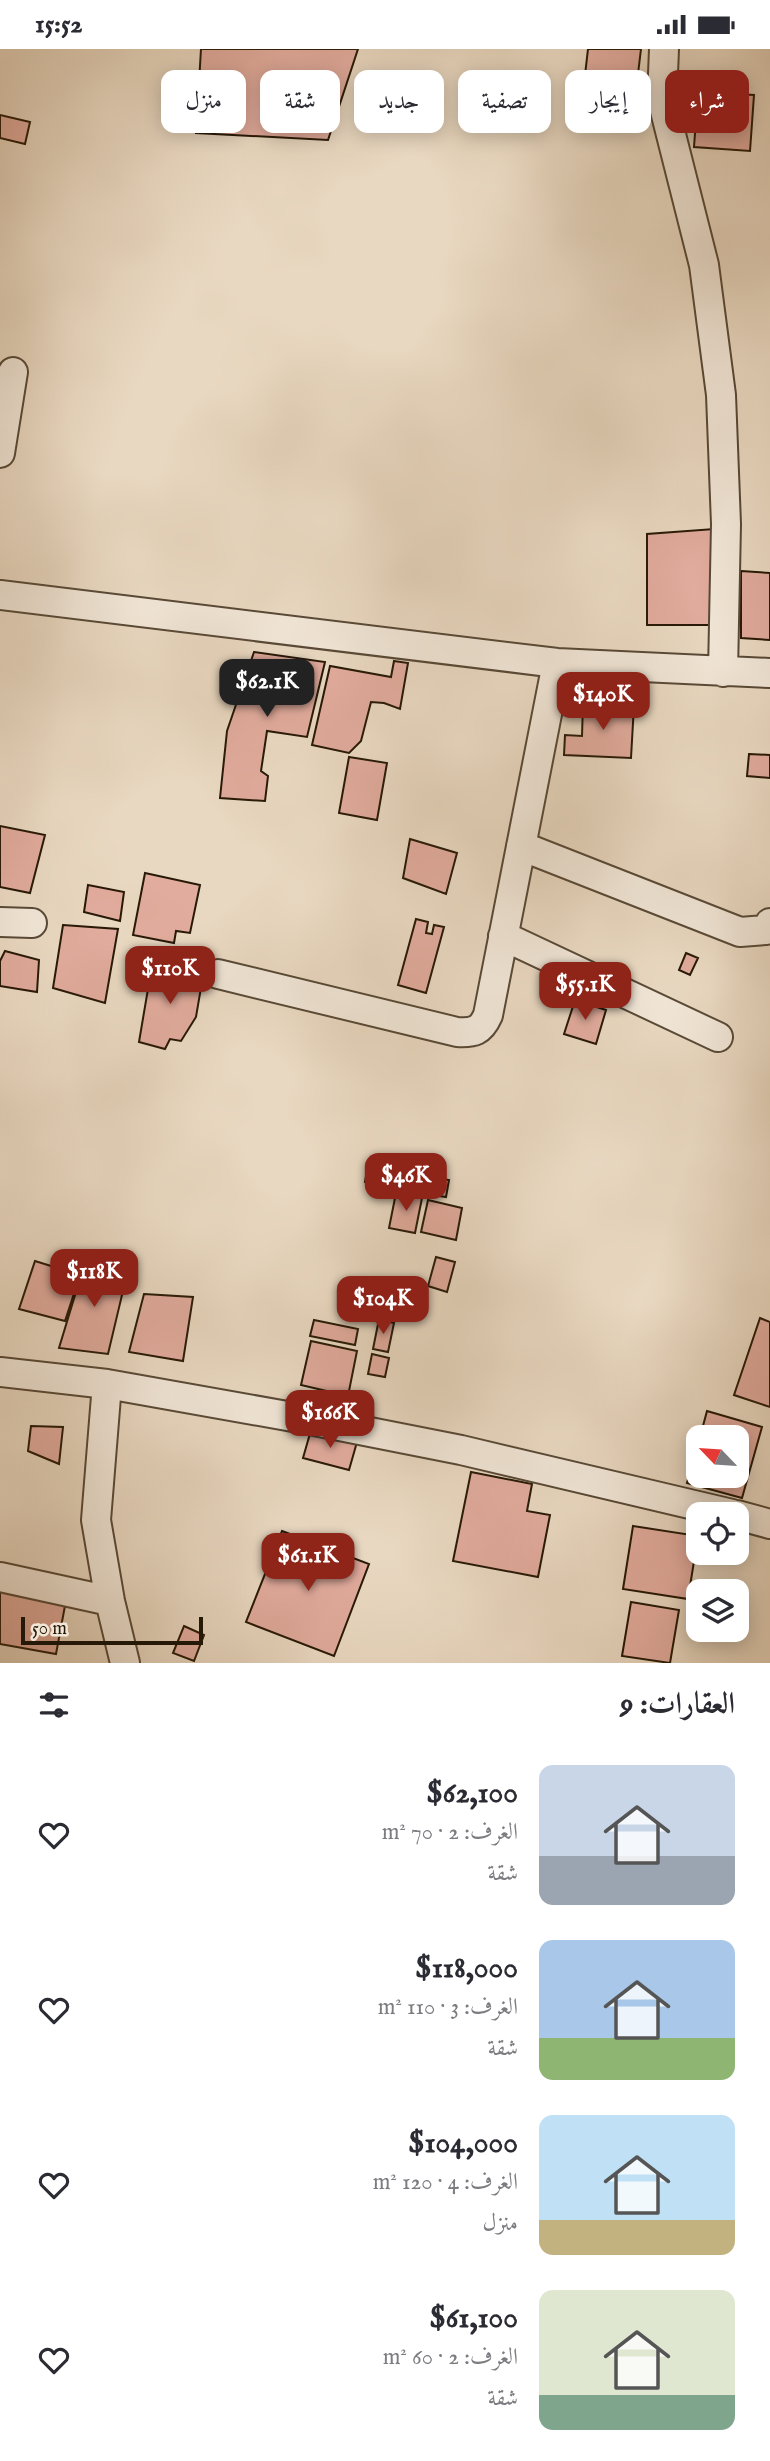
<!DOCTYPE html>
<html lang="ar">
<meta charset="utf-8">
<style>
body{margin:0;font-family:"IM FELL English",Amiri,serif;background:#f7f7f7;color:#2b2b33;direction:rtl;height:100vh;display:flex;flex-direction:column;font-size:26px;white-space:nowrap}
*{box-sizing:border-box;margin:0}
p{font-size:23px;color:#7c7c81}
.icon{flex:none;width:38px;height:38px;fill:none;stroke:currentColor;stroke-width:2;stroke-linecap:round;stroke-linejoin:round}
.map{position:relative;height:1614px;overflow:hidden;direction:ltr}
.drawer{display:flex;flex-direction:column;background:#fff;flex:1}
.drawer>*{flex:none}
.top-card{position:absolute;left:21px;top:21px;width:728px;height:63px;direction:rtl;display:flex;gap:14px}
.needle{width:46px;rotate:295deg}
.controls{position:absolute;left:686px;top:1376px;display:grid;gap:14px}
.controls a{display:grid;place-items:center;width:63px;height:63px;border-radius:14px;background:#fff;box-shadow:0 4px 18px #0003;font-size:35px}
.scale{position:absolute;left:21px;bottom:18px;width:182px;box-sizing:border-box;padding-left:7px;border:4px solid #271907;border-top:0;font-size:19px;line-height:24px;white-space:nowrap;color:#271907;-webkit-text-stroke:5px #f1e6d7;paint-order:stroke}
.price{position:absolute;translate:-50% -60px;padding:0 16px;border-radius:14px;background:#8f2418;color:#fff;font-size:23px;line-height:46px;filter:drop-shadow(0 2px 4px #0008)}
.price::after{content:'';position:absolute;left:50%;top:42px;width:21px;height:16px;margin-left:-10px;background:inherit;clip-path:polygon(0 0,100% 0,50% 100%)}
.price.selected{background:#222;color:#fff}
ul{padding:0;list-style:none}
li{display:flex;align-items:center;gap:21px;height:175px;padding:0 35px}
li span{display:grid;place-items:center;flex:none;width:196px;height:140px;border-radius:14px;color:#555}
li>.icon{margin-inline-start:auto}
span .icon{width:84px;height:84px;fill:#fffc;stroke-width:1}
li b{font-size:30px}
h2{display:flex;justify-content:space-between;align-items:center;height:84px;padding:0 35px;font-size:30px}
.chip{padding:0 24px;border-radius:14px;background:#fff;box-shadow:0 4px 18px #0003;font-size:24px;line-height:63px}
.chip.selected{background:#8f2418;color:#fff}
.status{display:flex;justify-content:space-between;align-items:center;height:49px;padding:0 35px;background:#fff;direction:ltr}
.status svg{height:19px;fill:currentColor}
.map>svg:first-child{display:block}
.building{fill:#e1ab9d;stroke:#271907;stroke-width:2}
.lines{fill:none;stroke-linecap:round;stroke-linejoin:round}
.minor-casing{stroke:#584936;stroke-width:32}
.minor{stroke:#f1e6d7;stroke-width:28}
</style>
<div class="status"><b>15:52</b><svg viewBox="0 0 49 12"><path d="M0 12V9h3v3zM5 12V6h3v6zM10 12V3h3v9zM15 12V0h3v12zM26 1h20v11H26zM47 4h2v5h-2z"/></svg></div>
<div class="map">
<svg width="770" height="1614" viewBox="0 0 770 1614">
<rect width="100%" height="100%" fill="#e9d8c1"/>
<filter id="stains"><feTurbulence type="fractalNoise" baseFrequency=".00286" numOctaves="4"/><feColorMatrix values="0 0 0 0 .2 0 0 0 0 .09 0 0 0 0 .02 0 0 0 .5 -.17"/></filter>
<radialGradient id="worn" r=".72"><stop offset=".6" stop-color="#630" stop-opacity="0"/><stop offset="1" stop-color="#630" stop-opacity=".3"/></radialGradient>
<path class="building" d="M201,0H358L328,91L196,84Z
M588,0H641L634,58L582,52Z
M698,43L754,46L750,102L694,98Z
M0,66L30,73L25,95L0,89Z
M714,480L713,576H647V485Z
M741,522L770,524V591L741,589Z
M254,603L325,613L307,688L267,682L261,722L268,727L265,752L220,749L227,682Z
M394,612L408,614L400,660L384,654L371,653L361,692L349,704L312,696L330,617L391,628Z
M576,629L638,633L636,653L574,648Z
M583,654L634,656L631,709L564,706L565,686L582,687Z
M749,705L770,706V729L747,727Z
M349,708L387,714L377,771L339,764Z
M0,777L45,786L30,844L0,838Z
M410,790L457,804L446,845L403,829Z
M145,824L200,836L190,884L176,882L174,894L133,886Z
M88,836L124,843L120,872L84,863Z
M416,870L428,873L426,884L432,885L434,876L444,878L426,944L398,936Z
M63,876L118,880L105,954L53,939Z
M5,902L39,911L37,943L0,937V912Z
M686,904L698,909L690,926L679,921Z
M169,916L203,927L196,968L181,992L170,990L165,1000L139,993L150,928Z
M575,951L606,961L596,995L564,985Z
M368,1115L395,1120L391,1138L365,1133Z
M400,1122L420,1126L416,1143L396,1139Z
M423,1127L449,1131L446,1148L420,1144Z
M396,1144L422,1149L415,1184L389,1179Z
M428,1151L462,1159L456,1191L421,1183Z
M436,1208L455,1213L447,1243L428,1237Z
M86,1210L127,1225L108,1305L59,1299Z
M35,1212L80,1226L65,1272L19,1260Z
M402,1231L417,1233L415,1242L401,1240Z
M144,1245L193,1248L183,1312L129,1303Z
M760,1269L770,1273V1358L734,1346Z
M379,1270L394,1274L388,1303L373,1300Z
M314,1271L358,1280L355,1296L310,1287Z
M311,1292L357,1302L348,1347L301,1336Z
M372,1305L389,1309L385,1328L368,1325Z
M707,1362L762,1378L742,1449L687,1434L698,1393V1426H737V1388H700Z
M31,1377L63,1378L59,1415L28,1402Z
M311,1381L357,1393L349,1421L303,1409Z
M471,1423L532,1435L527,1462L550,1466L538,1528L453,1512Z
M633,1477L698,1487L688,1550L623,1540Z
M282,1482L369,1515L334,1607L246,1573Z
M0,1529L67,1546L56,1605L0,1595Z
M631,1553L679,1561L670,1614L622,1607Z
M184,1577L204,1586L194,1612L173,1604Z"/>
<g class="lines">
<defs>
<path id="minor" d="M664,0L662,50L704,216L721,346L726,475L723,623
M0,404L13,323
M0,546L557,614L770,624
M521,797L740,883L766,881L770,874
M0,873L32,874
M503,887L718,988
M218,925L457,983C474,984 481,982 488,966L557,614
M0,1323L107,1335L304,1370L461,1401L732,1465
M107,1335L96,1471L110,1552L125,1614
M737,1466L770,1475
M0,1528L110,1552"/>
</defs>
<use href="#minor" class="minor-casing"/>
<use href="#minor" class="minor"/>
</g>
<rect width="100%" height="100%" filter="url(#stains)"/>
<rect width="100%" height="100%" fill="url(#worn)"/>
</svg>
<div class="controls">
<a><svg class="needle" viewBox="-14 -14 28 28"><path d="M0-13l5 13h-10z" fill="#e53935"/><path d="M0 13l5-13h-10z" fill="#7c7c81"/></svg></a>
<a><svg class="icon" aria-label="locate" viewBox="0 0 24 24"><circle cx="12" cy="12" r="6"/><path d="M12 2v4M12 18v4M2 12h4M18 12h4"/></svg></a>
<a><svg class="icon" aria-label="layers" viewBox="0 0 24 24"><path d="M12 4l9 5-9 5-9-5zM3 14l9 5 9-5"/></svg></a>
</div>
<div class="scale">50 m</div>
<b class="price selected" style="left:267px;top:670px">$62.1K</b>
<b class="price" style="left:603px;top:683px">$140K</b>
<b class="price" style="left:170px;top:957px">$110K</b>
<b class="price" style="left:585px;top:973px">$55.1K</b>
<b class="price" style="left:406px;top:1164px">$46K</b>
<b class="price" style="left:94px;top:1260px">$118K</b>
<b class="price" style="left:383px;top:1287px">$104K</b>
<b class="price" style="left:330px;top:1401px">$166K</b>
<b class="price" style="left:308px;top:1544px">$61.1K</b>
<div class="top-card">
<a class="chip selected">شراء</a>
<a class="chip">إيجار</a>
<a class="chip">تصفية</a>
<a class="chip">جديد</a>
<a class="chip">شقة</a>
<a class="chip">منزل</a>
</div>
</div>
<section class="drawer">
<h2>العقارات: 9<svg class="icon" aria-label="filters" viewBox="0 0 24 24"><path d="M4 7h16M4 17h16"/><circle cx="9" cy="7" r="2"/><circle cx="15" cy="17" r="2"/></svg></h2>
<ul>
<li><span style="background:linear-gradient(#c9d6e8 65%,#9aa5b1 0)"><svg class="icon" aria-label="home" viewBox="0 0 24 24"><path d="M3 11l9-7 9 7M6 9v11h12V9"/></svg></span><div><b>$62,100</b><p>الغرف: 2 · 70 m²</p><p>شقة</p></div><svg class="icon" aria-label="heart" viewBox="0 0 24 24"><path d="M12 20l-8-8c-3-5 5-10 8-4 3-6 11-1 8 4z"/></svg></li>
<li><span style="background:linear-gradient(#a9c7e8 70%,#8fb573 0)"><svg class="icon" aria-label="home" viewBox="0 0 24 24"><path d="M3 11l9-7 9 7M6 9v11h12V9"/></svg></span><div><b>$118,000</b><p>الغرف: 3 · 110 m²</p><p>شقة</p></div><svg class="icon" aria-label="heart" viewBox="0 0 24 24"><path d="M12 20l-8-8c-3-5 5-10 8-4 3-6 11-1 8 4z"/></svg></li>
<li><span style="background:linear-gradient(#bfe0f5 75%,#c2b280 0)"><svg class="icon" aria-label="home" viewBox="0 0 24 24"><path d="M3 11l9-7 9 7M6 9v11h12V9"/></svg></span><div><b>$104,000</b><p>الغرف: 4 · 120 m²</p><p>منزل</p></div><svg class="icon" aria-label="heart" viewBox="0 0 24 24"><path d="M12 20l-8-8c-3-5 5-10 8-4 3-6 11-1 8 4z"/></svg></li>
<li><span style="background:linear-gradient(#dfe7d0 75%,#7fa58c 0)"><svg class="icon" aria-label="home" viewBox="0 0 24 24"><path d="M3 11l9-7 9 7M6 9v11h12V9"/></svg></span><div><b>$61,100</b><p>الغرف: 2 · 60 m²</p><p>شقة</p></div><svg class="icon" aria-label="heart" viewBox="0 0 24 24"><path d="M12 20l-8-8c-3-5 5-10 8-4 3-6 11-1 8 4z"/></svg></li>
</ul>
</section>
